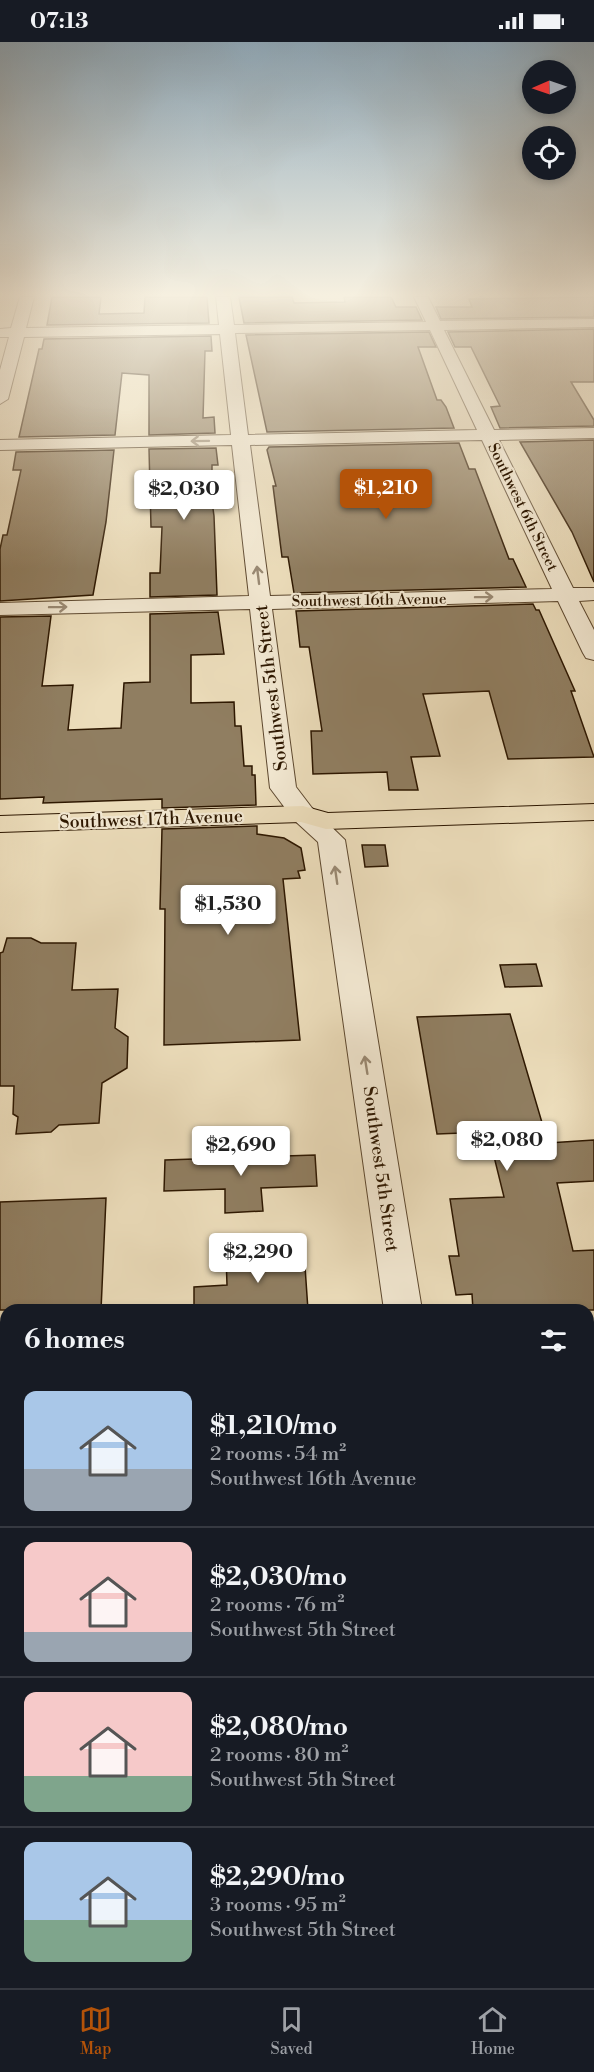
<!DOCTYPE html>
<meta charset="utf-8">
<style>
body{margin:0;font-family:"Libre Bodoni",serif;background:#20242c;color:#f1f3f6;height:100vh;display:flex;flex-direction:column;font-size:22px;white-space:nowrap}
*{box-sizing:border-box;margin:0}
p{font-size:20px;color:#9ea1a6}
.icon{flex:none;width:33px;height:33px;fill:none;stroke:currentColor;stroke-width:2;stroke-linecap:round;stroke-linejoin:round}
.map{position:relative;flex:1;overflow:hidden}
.side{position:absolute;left:0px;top:1262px;width:594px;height:686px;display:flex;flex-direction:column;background:#171b24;border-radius:18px 18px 0 0;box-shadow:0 3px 9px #0003}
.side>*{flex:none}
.needle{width:39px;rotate:268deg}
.controls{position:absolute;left:522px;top:18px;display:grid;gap:12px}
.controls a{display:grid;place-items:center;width:54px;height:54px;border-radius:50%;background:#171b24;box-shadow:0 3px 9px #0003;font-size:30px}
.price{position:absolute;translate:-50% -51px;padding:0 14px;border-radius:6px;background:#fff;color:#222;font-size:20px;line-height:39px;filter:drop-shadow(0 2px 3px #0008)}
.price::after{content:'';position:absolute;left:50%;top:36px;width:18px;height:14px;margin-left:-9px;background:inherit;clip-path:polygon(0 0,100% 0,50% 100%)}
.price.selected{background:#b45309;color:#fff}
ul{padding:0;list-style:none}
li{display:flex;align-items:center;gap:18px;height:150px;padding:0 24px}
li+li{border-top:2px solid #363941}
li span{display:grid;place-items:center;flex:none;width:168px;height:120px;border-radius:12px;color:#555}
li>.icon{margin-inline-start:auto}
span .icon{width:72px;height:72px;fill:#fffc;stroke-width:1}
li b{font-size:26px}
h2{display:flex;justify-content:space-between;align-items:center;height:72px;padding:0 24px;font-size:26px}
.status{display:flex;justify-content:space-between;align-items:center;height:42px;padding:0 30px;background:#171b24;direction:ltr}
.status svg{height:16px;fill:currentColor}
.tabs{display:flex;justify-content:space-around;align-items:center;height:84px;border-top:2px solid #363941;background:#171b24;font-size:16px;color:#9ea1a6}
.tabs a{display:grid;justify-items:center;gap:3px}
.tabs .selected{color:#b45309}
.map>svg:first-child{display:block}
.building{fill:#907e61;stroke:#2d1700;stroke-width:1.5}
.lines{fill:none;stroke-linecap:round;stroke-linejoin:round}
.minor-casing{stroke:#5d482f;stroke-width:2}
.major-casing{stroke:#2d1700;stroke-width:2}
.minor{fill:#f3e9d3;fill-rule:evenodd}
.major{fill:#ecddbb;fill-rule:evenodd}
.oneway{stroke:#9a8a74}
.labels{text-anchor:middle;stroke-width:4.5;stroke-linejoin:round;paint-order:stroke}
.far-street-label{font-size:15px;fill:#2d1700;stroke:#f3e9d3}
.street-label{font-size:18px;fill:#2d1700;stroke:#f3e9d3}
</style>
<div class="status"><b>07:13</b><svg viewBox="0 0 49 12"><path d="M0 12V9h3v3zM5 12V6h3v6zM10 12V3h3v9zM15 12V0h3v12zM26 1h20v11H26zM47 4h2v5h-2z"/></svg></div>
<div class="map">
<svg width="594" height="1946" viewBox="0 0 594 1946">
<rect width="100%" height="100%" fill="#ecddbb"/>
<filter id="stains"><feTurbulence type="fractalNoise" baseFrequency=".00333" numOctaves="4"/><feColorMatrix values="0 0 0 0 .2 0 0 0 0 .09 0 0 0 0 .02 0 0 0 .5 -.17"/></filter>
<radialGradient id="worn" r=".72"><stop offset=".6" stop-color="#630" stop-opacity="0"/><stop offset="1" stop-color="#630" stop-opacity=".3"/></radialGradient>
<path class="building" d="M52,255H101L99,272L144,271L145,255H207L209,281L47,283Z
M239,255H292L294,261L345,260L344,255H391L396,265H416L422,278L244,281Z
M594,255V275L441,277L436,265H472L469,257Z
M594,287V340H571L594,378V384L500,386L491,365L500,364L471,305H455L448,290Z
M429,290L436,305H418L437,358H441L446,365L454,386L267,390L246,293Z
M211,294L212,309H205L203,376L214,375L215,391L149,393V333L122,331L115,393L19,395L39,307H42L44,297Z
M594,398V540L572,490L520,400Z
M459,401L469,427H475L509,517H513L526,545L294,551L288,515H282L273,444H276L267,408L269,405Z
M216,406L218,423H212V430H208L214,474L217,553L150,555V531H160L162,485H151L149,407Z
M114,408L106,480L93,553L0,559V507L3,493H7L21,428H13L16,410Z
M533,562L536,568H539L575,649H571L594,715L508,717L489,649L423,652L440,714L411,715L418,748H389L387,730L313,732L311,689H322L309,605H300L296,569Z
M218,570L224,612L191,613V661L234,660L235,684H241L244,724H252V733H255L256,763L162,766V757L43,761L44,755L0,757V575L51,574L42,644L73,643L68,688L121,686L124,641L150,640V572Z
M257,784V792L284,796L301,806L305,828L298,829L300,836L283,837L300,998L164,1003L165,867H160L162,787Z
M362,803H385L388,824L365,825Z
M7,896H31L41,901H76L72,948L118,947L115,986L128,995L127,1026L102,1041L99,1081L59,1083L51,1090L16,1092L18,1075L13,1072L14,1044H0V911L3,910Z
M536,922L542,944L505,945L500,923Z
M510,972L548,1101L594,1098V1139L557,1141L573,1209L594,1208V1268H473L472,1252L456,1253L449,1214H459L450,1157L504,1155L488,1090L437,1092L417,975Z
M315,1113L317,1144L261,1146L263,1169L225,1171V1147L164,1149L165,1118Z
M106,1156L101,1268H0V1160Z
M304,1210L308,1268H194V1245L227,1243L226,1213Z"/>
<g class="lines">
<defs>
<path id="minor" d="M20,255H34L26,286L219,283L216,255H230L234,283L426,280L414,255H428L440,279L594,277V285L444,288L494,388L594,386V396L499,398L573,546H594V558L579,559L594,588V618L586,616L583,611L558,559L272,567L296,745L312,766L345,798L422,1268H384L318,800L294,778L270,746L250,567L0,573V561L249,554L232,403L0,408V398L231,393L220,292L24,295L8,357L0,362V328L9,295H0V287L11,286ZM430,288L477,388L248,393L235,291ZM482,398L552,547L270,554L250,403Z
M594,1344V1378L588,1379V1345Z
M0,1385H6V1419H0Z
M479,1941H535L536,1946H480Z"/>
<path id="major" d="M594,762V778L326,787L301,780L0,790V774L303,764L328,771Z"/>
</defs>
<use href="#minor" class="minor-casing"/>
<use href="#major" class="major-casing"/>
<use href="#minor" class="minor"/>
<use href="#major" class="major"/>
</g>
<defs><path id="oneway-shaft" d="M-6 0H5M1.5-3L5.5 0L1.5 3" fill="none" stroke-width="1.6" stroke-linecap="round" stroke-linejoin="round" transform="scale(1.5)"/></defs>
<g class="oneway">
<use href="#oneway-shaft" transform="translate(200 399) rotate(179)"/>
<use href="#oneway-shaft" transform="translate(258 533) rotate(-97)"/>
<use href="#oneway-shaft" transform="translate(484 555) rotate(-1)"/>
<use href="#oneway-shaft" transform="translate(58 565) rotate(-1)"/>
<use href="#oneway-shaft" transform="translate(336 833) rotate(-98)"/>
<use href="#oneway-shaft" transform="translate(366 1023) rotate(-99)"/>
</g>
<linearGradient id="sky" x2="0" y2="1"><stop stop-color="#8faabc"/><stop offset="0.48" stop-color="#f6f0e0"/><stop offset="1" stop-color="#f6f0e0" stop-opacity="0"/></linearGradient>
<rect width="594" height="527" fill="url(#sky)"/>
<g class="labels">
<g class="far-street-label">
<text transform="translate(523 465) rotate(64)" y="5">Southwest 6th Street</text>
<text transform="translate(369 558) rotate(-1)" y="5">Southwest 16th Avenue</text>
</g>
<g class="street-label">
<text transform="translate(271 646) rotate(-97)" y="6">Southwest 5th Street</text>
<text transform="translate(151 777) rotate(-2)" y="6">Southwest 17th Avenue</text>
<text transform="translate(381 1127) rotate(82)" y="6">Southwest 5th Street</text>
</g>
</g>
<rect width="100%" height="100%" filter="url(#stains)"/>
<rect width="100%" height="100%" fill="url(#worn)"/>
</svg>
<div class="controls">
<a><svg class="needle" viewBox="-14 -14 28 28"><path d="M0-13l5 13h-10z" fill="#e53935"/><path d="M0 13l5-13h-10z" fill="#9ea1a6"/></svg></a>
<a><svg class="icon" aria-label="locate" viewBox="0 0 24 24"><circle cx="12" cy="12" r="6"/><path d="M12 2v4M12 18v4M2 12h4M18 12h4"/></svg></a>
</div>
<b class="price selected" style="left:386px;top:478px">$1,210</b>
<b class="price" style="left:184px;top:479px">$2,030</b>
<b class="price" style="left:228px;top:894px">$1,530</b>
<b class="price" style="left:507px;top:1130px">$2,080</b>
<b class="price" style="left:241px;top:1135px">$2,690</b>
<b class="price" style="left:258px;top:1242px">$2,290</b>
<section class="side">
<h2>6 homes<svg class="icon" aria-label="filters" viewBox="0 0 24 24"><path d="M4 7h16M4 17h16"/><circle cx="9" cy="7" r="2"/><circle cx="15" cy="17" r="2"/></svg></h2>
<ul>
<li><span style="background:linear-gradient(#a9c7e8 65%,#9aa5b1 0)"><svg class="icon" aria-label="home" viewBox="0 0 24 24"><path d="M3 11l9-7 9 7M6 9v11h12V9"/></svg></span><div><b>$1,210/mo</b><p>2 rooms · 54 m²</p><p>Southwest 16th Avenue</p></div></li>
<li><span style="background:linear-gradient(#f6c9c9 75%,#9aa5b1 0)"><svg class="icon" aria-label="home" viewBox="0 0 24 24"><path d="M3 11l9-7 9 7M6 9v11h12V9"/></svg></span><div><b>$2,030/mo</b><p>2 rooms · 76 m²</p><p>Southwest 5th Street</p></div></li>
<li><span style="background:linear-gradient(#f6c9c9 70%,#7fa58c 0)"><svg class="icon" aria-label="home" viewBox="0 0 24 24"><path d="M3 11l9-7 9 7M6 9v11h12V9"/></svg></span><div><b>$2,080/mo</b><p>2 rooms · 80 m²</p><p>Southwest 5th Street</p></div></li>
<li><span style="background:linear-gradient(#a9c7e8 65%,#7fa58c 0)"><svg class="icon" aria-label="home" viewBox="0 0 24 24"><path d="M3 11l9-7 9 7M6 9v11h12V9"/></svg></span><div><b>$2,290/mo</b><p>3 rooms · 95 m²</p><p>Southwest 5th Street</p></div></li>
</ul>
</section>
</div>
<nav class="tabs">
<a class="selected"><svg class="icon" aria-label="map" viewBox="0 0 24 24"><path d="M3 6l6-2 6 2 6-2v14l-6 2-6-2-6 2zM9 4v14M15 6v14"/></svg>Map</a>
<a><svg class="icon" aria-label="saved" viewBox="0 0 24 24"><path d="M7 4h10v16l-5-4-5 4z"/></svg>Saved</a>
<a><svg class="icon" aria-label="home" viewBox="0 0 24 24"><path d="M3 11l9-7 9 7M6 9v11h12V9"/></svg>Home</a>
</nav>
